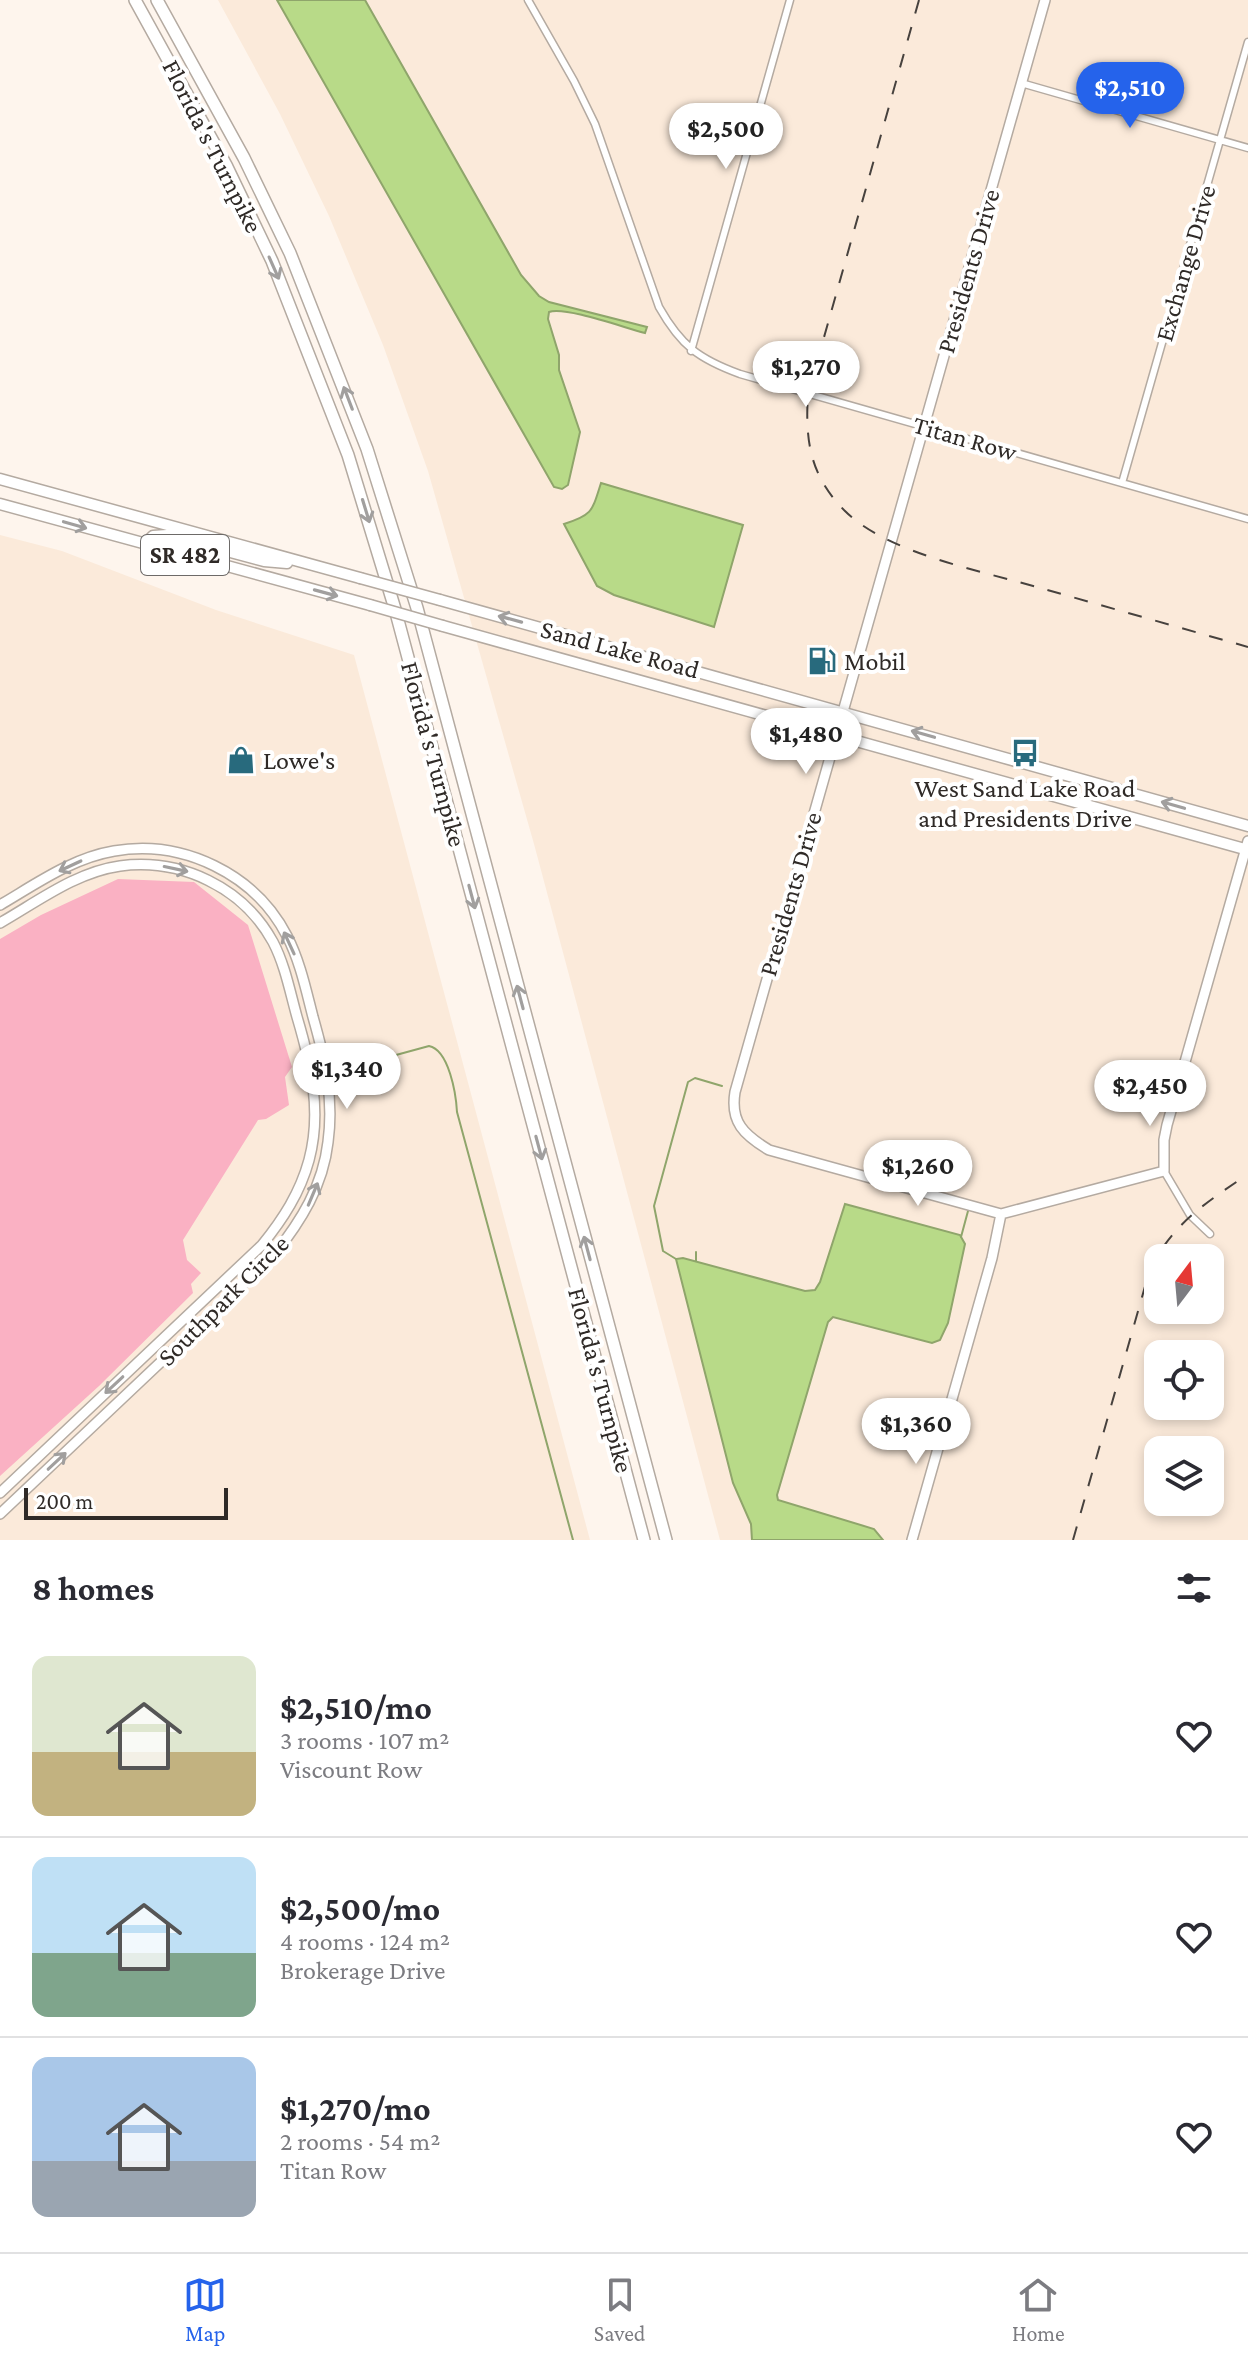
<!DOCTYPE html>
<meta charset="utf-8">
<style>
body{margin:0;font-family:"Crimson Pro",serif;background:#f7f7f7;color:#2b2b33;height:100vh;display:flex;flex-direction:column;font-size:30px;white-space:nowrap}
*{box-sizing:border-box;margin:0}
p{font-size:26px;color:#7c7c81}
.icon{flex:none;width:44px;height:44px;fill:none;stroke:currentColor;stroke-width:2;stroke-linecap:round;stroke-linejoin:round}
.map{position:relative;height:1540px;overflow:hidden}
.panel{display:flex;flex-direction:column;background:#fff;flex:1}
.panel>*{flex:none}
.needle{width:52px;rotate:16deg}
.buttons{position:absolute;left:1144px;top:1244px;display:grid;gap:16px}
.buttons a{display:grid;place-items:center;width:80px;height:80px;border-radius:16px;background:#fff;box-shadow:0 4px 12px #0003;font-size:40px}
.scale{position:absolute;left:24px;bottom:20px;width:204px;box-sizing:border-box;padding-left:8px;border:4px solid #2f2a27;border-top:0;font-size:22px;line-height:28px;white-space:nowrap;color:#2f2a27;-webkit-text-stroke:6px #fff;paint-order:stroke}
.price{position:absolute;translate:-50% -68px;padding:0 18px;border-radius:28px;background:#fff;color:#222;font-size:26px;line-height:52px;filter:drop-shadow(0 2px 4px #0008)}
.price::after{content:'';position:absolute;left:50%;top:48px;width:24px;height:18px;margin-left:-12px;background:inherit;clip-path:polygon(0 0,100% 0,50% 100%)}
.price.active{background:#2563eb;color:#fff}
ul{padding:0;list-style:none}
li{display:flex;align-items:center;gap:24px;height:200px;padding:0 32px}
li+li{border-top:2px solid #e1e1e2}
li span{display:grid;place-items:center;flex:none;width:224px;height:160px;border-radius:16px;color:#555}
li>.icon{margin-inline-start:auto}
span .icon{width:96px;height:96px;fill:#fffc;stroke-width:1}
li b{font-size:34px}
h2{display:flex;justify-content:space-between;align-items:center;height:96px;padding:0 32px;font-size:34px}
.menu{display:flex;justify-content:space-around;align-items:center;height:112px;border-top:2px solid #e1e1e2;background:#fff;font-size:22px;color:#7c7c81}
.menu a{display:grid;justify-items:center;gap:4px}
.menu .active{color:#2563eb}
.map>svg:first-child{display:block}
.built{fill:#fbeada;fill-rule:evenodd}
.green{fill:#fab1c3}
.water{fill:#b8da88;stroke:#8fa56b;stroke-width:2}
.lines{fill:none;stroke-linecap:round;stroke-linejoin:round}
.stream{stroke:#8fa56b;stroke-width:2}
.street-casing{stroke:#b4aaa1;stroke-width:9}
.secondary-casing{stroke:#b4aaa1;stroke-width:12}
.primary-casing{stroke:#b4aaa1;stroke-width:13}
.highway-casing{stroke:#b4aaa1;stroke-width:14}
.street{stroke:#fff;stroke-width:6}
.secondary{stroke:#fff;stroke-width:9}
.primary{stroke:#fff;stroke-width:10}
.highway{stroke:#fff;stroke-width:11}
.rail{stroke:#47423e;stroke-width:2;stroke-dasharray:14 14;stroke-linecap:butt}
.primary-bridge-casing{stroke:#b4aaa1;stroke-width:13;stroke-linecap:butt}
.primary-bridge{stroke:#fff;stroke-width:10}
.oneway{stroke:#a19f9e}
.labels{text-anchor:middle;stroke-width:8;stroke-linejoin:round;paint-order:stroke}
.shield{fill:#fff;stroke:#6d6a68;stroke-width:2}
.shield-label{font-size:24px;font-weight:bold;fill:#2f2a27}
.street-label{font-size:26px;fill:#2f2a27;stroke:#fff}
.poi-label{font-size:26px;fill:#2f2a27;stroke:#fff;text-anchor:start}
</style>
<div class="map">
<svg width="1248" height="1540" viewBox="0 0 1248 1540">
<rect width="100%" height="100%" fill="#fef5ed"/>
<path class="built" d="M218,0H1248V1540H720L534,844L428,471L383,345L329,216L280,114ZM1158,1258H1210V1310H1158ZM1158,1354H1210V1406H1158ZM1158,1450H1210V1502H1158Z
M0,535L62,551L216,610L354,655L590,1540H0Z"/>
<path class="green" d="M118,879L194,882L248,925L292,1067L285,1077L289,1105L266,1119L258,1120L183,1240L187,1260L201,1273L191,1284L193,1293L99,1386L0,1476V939L41,915Z"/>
<path class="water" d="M277,0H365L521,275L539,296L549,302L647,327L645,333C625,328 565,306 549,312L548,319L559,355V370L580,432L568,485L562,489L554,487Z
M601,483L743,525L714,627L614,595L597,586L564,524C593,515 592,511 601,483Z
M845,1204L960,1235L965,1244L948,1323L940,1340L932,1343L833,1317L828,1322L777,1495L778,1500L874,1529L883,1540H752L751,1524L733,1483L676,1259L683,1258L805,1291L815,1290L820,1282Z"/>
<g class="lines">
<path class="stream" d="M349,1058L350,1068
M341,1070L429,1046C449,1050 456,1094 457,1112L573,1540
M961,1237L968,1211
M676,1259L663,1251L654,1206L688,1082L695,1078L722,1086
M696,1261V1252"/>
<defs>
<path id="street" d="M528,0L574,81L595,124L659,307C681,346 699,359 740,374L1248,519
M1021,83L1248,148
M691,351L790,0
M1122,483L1248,42
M1164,1171L1190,1215L1210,1234"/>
<path id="secondary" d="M1045,0L735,1092C730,1122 744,1135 769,1150L1001,1214L1164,1171V1140L1167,1125L1248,841
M0,905C36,884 72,858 114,851C183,839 255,874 287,936C300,961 306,990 313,1017C325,1059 334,1098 328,1142C323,1186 301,1221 274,1255L0,1514
M0,923C37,902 76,872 120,866C181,858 243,887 273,942C285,965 290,992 297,1017C311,1064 322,1112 309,1160C300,1193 283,1219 262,1245L0,1493
M912,1540L992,1258L1001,1214"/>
<path id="primary" d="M0,479L360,578
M0,504L370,605
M145,544L153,536L167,535L264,561L287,563
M440,600L1248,826
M443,626L1248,850"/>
<path id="highway" d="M135,0L227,167L272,261L348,455L395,609L644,1540
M157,0L244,158L290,253L367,449L417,608L666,1540"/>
</defs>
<use href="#street" class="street-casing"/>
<use href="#secondary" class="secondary-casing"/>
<use href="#primary" class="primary-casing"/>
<use href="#highway" class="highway-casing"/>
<use href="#street" class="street"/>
<use href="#secondary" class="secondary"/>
<use href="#primary" class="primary"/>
<use href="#highway" class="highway"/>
<path class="rail" d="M919,0L808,394C805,441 810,476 845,511C887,553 981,571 1037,587C1107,607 1178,627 1248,647
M1073,1540L1150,1269C1174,1222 1206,1203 1248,1174"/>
<defs>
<path id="primary-bridge" d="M360,578L440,600
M370,605L443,626"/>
</defs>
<use href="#primary-bridge" class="primary-bridge-casing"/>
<use href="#primary-bridge" class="primary-bridge"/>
</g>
<defs><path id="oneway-shaft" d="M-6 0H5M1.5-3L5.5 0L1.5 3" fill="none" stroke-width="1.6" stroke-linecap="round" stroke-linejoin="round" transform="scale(2)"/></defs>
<g class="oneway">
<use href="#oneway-shaft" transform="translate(274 268) rotate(66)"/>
<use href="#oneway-shaft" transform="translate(348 398) rotate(-111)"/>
<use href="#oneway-shaft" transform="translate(366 511) rotate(73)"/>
<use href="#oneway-shaft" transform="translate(75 525) rotate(16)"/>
<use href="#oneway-shaft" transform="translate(326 593) rotate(15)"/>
<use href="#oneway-shaft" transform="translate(510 619) rotate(-165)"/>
<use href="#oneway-shaft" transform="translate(923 734) rotate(-164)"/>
<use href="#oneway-shaft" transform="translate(1173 805) rotate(-164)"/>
<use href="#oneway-shaft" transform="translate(70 866) rotate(155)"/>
<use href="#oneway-shaft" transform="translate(176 869) rotate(12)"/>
<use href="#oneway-shaft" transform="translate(472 897) rotate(75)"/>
<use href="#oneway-shaft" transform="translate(289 943) rotate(-115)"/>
<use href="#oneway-shaft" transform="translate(520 997) rotate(-105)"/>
<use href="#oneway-shaft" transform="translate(539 1148) rotate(75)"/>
<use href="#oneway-shaft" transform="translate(313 1194) rotate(-67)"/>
<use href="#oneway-shaft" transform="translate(587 1248) rotate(-105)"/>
<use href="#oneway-shaft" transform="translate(114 1385) rotate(137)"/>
<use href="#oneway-shaft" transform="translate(57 1461) rotate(-43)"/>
</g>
<defs>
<symbol id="fuel-bare" viewBox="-9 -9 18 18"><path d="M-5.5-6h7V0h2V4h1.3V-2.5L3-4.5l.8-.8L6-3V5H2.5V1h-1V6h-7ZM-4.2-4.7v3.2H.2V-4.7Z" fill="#286a7d" stroke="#fff" stroke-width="2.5" paint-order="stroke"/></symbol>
<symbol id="bus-bare" viewBox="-9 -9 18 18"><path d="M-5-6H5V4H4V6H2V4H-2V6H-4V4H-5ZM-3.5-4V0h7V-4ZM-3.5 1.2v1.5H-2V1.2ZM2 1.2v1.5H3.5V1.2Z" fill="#286a7d" stroke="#fff" stroke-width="2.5" paint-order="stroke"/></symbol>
<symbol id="shop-bare" viewBox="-9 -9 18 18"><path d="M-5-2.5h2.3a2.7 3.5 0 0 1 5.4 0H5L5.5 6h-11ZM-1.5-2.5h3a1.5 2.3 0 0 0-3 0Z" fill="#286a7d" stroke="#fff" stroke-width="2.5" paint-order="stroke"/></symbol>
</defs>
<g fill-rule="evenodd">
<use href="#fuel-bare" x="802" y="641" width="40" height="40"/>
<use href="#bus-bare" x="1005" y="733" width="40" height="40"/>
<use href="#shop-bare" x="221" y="740" width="40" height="40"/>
</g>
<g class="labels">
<rect class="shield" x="141" y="535" width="88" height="40" rx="6"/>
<g class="shield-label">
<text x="185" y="563">SR 482</text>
</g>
<g class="street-label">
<text transform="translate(213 146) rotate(63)" y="9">Florida's Turnpike</text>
<text transform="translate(1185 263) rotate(-74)" y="9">Exchange Drive</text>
<text transform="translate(968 271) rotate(-74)" y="9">Presidents Drive</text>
<text transform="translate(965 438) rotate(16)" y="9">Titan Row</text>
<text transform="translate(620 649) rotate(15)" y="9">Sand Lake Road</text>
<text transform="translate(434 754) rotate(75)" y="9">Florida's Turnpike</text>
<text transform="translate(790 894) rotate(-74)" y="9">Presidents Drive</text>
<text transform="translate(223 1300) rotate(-45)" y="9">Southpark Circle</text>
<text transform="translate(601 1380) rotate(75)" y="9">Florida's Turnpike</text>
</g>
<g class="poi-label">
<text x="844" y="670">Mobil</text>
<text x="263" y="769">Lowe's</text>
<text x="1025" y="797" text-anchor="middle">West Sand Lake Road<tspan x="1025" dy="30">and Presidents Drive</tspan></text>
</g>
</g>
</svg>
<div class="buttons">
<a><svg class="needle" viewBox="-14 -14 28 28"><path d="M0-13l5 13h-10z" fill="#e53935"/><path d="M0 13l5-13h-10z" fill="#7c7c81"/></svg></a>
<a><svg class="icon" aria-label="locate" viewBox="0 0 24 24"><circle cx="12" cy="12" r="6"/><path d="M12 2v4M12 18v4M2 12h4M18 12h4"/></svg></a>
<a><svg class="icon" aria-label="layers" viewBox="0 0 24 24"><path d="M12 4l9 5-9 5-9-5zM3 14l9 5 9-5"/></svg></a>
</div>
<div class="scale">200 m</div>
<b class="price active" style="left:1130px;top:130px">$2,510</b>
<b class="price" style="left:726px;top:171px">$2,500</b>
<b class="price" style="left:806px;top:409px">$1,270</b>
<b class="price" style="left:806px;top:776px">$1,480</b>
<b class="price" style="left:347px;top:1111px">$1,340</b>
<b class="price" style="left:1150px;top:1128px">$2,450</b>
<b class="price" style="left:918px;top:1208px">$1,260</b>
<b class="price" style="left:916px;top:1466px">$1,360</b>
</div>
<section class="panel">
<h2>8 homes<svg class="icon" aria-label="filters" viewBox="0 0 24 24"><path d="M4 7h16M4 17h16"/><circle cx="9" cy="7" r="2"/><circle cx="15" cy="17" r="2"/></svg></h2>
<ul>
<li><span style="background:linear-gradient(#dfe7d0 60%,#c2b280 0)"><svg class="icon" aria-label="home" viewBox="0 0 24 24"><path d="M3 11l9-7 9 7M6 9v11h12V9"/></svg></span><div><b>$2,510/mo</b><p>3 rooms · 107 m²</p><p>Viscount Row</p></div><svg class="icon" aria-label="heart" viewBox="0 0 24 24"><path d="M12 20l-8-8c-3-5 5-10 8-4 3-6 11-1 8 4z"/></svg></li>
<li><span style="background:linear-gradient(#bfe0f5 60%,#7fa58c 0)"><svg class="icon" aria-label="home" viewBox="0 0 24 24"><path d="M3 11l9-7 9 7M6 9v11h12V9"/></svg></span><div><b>$2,500/mo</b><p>4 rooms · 124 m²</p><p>Brokerage Drive</p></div><svg class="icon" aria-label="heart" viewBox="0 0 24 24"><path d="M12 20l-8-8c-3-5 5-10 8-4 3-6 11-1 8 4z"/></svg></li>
<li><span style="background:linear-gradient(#a9c7e8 65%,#9aa5b1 0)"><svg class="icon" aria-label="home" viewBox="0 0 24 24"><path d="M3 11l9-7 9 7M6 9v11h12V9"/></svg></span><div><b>$1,270/mo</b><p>2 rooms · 54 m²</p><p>Titan Row</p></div><svg class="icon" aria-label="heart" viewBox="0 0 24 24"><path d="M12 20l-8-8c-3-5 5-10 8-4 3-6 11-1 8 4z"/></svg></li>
</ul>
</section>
<nav class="menu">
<a class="active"><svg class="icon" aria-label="map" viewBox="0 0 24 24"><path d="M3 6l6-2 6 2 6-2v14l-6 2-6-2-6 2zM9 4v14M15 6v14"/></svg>Map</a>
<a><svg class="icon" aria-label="saved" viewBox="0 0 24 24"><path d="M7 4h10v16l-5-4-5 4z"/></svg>Saved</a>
<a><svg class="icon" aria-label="home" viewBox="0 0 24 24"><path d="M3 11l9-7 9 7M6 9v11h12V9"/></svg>Home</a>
</nav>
